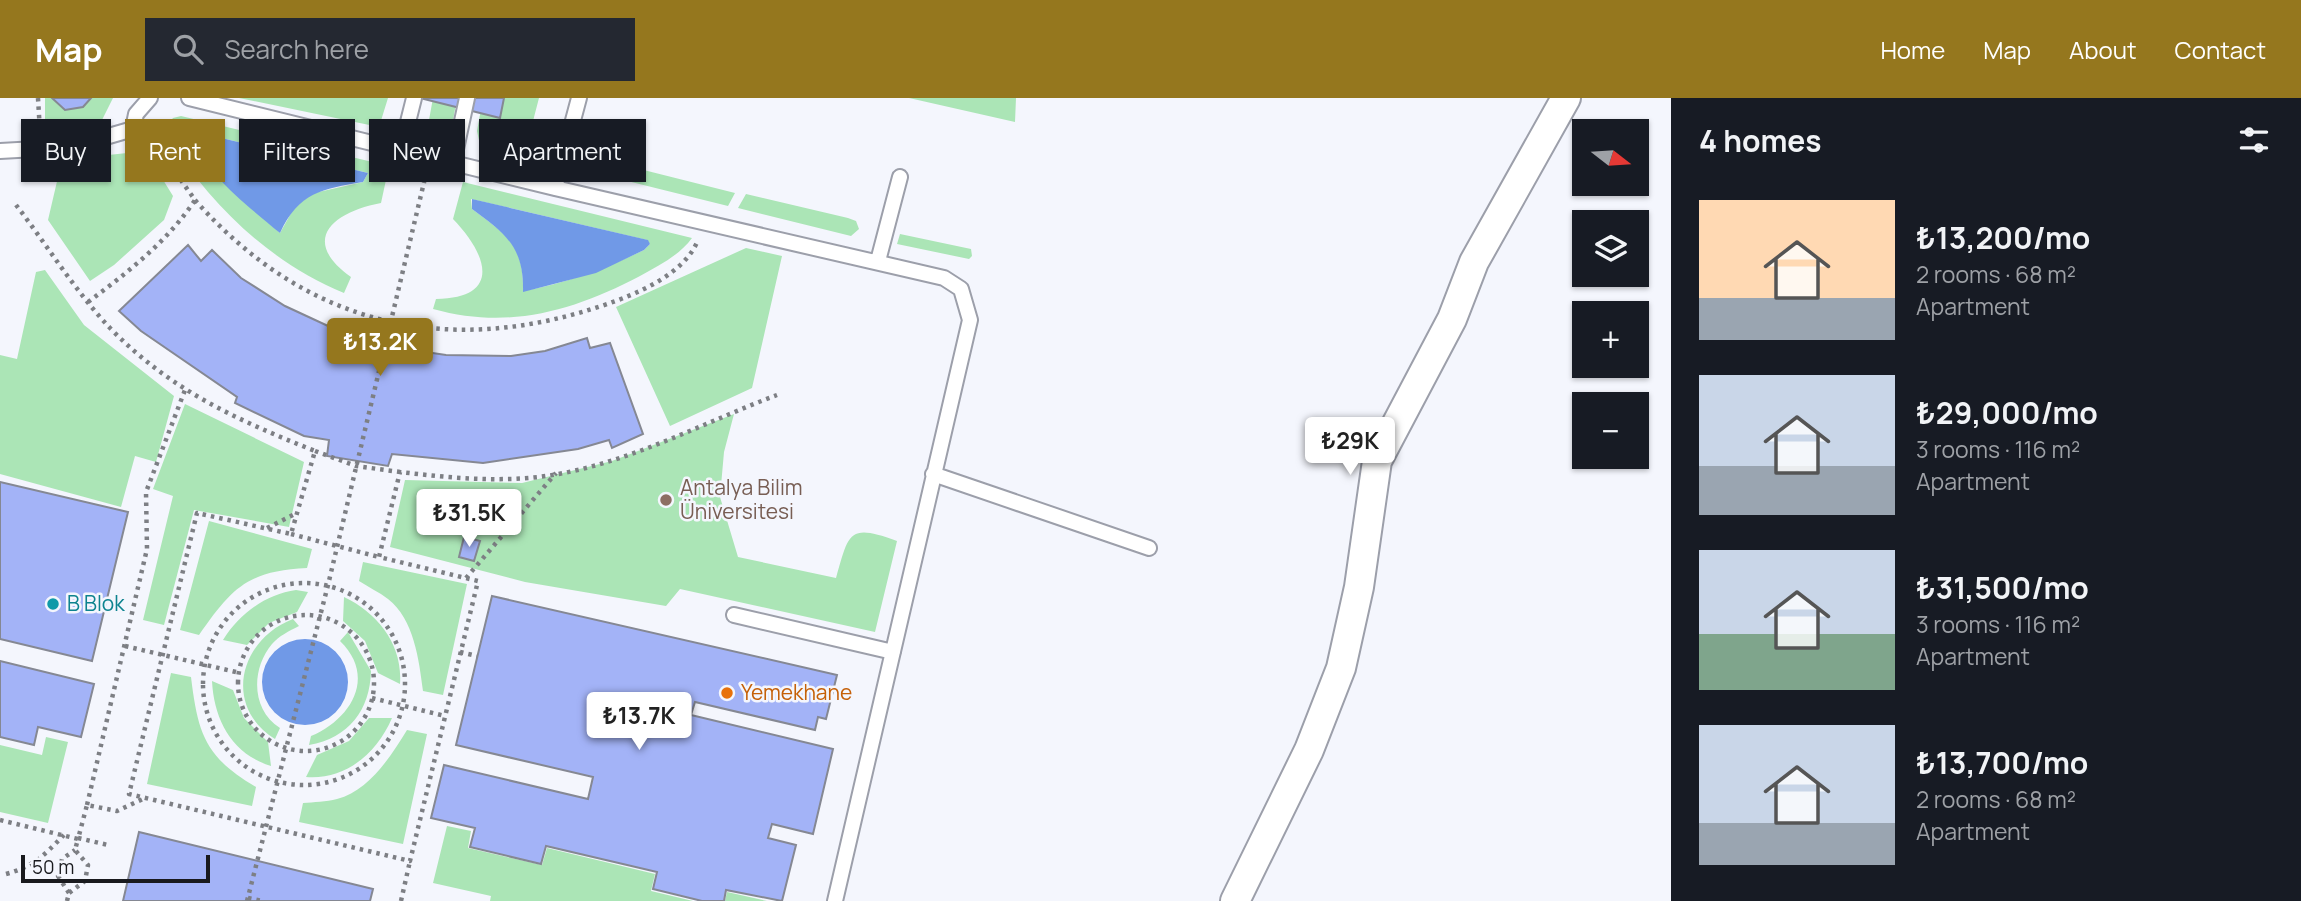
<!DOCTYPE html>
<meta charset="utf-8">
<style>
body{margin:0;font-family:Manrope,sans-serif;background:#242831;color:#f1f3f6;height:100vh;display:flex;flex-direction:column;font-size:26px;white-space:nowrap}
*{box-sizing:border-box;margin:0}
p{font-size:23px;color:#9ea1a6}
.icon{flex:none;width:38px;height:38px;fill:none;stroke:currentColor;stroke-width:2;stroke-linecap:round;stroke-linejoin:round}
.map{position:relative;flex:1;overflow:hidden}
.sheet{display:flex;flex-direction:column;background:#171b24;width:630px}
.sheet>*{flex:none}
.banner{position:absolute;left:21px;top:21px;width:665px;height:63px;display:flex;gap:14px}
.needle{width:46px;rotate:107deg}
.tools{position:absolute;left:1572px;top:21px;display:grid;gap:14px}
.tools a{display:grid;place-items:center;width:77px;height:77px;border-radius:0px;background:#171b24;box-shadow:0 2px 5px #0004;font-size:35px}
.scale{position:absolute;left:21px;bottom:18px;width:189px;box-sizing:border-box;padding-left:7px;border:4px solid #191a1e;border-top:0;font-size:19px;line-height:24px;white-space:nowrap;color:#191a1e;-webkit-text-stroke:5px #f4f6fd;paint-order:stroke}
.price{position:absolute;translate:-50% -60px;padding:0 16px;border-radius:7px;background:#fff;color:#222;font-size:23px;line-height:46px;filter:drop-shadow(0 2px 4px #0008)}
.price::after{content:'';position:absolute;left:50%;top:42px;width:21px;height:16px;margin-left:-10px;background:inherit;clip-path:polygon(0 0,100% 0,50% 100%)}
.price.active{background:#95771e;color:#fff}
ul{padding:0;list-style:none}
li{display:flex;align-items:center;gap:21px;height:175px;padding:0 28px}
li span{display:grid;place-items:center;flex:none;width:196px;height:140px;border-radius:0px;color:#555}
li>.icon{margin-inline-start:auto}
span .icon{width:84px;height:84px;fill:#fffc;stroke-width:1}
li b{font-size:30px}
h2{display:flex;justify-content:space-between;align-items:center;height:84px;padding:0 28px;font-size:30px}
.pill{padding:0 24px;border-radius:0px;background:#171b24;box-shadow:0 2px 5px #0004;font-size:24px;line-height:63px}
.pill.active{background:#95771e;color:#fff}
header{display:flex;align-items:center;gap:42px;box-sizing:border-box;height:98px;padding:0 35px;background:#95771e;color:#fff}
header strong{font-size:33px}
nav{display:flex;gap:38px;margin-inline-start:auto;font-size:24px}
.search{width:490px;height:63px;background:#242831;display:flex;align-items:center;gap:18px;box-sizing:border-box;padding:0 24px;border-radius:0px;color:#9ea1a6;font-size:26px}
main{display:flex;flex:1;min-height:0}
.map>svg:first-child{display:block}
.green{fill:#abe5b6;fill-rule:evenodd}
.water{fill:#7099e7}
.building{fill:#a3b3f7;stroke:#858893;stroke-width:2}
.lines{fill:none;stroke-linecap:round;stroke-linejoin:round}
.service-casing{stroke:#9c9faa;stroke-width:18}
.minor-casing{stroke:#9c9faa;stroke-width:32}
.path{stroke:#7d7f84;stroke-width:4.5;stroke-dasharray:3.5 5;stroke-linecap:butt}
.service{stroke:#fff;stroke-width:14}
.minor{stroke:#fff;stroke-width:28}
.education-dot{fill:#8d6e63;stroke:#f4f6fd;stroke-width:2.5}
.culture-dot{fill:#0f9aa8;stroke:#f4f6fd;stroke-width:2.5}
.food-dot{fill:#e8710a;stroke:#f4f6fd;stroke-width:2.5}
.labels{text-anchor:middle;stroke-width:5;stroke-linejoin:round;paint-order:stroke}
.education-label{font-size:21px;fill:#785e54;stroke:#f4f6fd;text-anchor:start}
.culture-label{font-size:21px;fill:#0d838f;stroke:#f4f6fd;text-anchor:start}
.food-label{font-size:21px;fill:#c56008;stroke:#f4f6fd;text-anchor:start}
</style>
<header>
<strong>Map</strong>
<div class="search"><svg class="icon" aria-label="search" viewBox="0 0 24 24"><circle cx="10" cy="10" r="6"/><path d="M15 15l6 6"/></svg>Search here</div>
<nav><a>Home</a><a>Map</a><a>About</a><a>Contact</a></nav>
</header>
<main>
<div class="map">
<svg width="1671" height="803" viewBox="0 0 1671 803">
<rect width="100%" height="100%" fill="#f4f6fd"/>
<path class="green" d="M45,0H113L99,28L45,32Z
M239,0H388L379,29Z
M433,0H457L452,28L440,39L427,33Z
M483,0H539L533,23L554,31L543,61C524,62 496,58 480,47L477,33Z
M909,0H1016L1015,24Z
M181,18L389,68L381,105C333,114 299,142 351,179L344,195C269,164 211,107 168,40L165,30L173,20ZM192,33L368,75L363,84L314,95L295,108L280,135L224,85L188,35Z
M141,46L173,98L164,122L114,167L90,183L48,122L62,62L127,55Z
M585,60H596L735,95L728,108L583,72Z
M463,84L692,140C680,157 658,168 640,178C573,213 509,232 433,211L436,201C503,200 487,156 453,121ZM471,101L647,142L650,146L644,152C604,171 567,185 523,193C524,147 507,137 472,111Z
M746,96L848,120L856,123L859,131L851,138L738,110Z
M900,136L971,151L972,158L969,161L897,146Z
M746,150L782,158L752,290L670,328L616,209Z
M45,172L84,227L174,298L156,364L135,358L121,409L0,376V257L17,261L36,174Z
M185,306L304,364L289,429L194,412L164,527L143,522L173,398L153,391Z
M734,316L724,354L720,399L738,459L836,480C849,435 848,425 897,443L875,534L680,491L666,508L525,484L390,449L405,382L522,385L612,363Z
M209,423L312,451L307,470C247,473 232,490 199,537L180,532Z
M363,464L467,486L443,597L423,593C419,562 414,521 388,501C379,494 368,489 359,483Z
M296,492L308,494L297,514L269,525L247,547L223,542C239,516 266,496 296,492Z
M344,499C378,515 403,547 400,586L378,575L365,543L343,523Z
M293,521L299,528C289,533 279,538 272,546C251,571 251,612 280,630L275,641C222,608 240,541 293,521Z
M348,534L371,573C370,612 349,640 309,647L311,638C351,621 377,579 340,543Z
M171,575L191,579C198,636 205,659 256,689L252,708L147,686Z
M212,583L233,592L244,620L268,644L271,668C232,656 214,622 212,583Z
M369,620H392C377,655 346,682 306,679L317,657L349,643Z
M407,632L427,636L403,746L299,724L303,705C314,704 326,704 337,701C369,693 391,658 407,632Z
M46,639L68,644L48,725L0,714V647L42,657Z
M447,728L471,733L468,750L542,767L547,750L655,776L651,793L693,803H490L491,798L433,785Z
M727,794L767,803H725Z"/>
<path class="water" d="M192,33L368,75L363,84C322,91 299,94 280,135C250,110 202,73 188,35Z
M472,101L648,142L650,146L644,152L596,175L523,194C524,149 506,136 472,111Z
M262 584a43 43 0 1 1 86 0a43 43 0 1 1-86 0Z"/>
<path class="building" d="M91,0L83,9L65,12L52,0Z
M420,0H504L500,20Z
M188,147L201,163L212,152L241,180L285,208L356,241L392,249L446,257L511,258L545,253L587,240L590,250L610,245L643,336L612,350L609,342L578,351L483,365L392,356L388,368L327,358L329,342L304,338L235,305L237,299L141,233L119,213Z
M0,384L128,414L92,563L0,541Z
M464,439L480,443L474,463L459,459Z
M492,498L837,577L826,621L818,619L815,632L695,604L691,617L833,651L813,736L772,726L768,740L796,747L782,803L726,792L724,803H702L653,791L657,774L546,748L541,766L470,749L475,730L431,720L444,667L588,701L593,679L456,647Z
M0,563L94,586L81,639L38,629L34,647L0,639Z
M139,734L373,791L370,803H123Z"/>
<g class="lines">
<defs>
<path id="service" d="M189,0L555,90L944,180L961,191L970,222L835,803
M401,52L414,0
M0,53L71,49L133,31L136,16L150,0
M453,65L467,0
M555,90L579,0
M878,163L900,79
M933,376L1149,450
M734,517L893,554"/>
<path id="minor" d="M1235,803L1309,652L1341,570L1359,489L1377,363L1452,221L1474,164L1566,0"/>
</defs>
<use href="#service" class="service-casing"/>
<use href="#minor" class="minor-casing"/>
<path class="path" d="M38,0L40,34
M195,102C308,230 451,261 610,205C641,194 685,175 698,142
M16,107C47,147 75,193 110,230C170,292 237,322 315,353L291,436L197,415L129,696L410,763L478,483L379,459L400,374C435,378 471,382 507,381C603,380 689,330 777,297
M88,204C127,175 168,143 195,102L158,50L153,34
M315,353L356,368L400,374
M267,430L297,415
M291,436L379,459
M466,480L556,375
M203 586a101 101 0 1 1 202 0a101 101 0 1 1-202 0Z
M238 585a68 68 0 1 1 136 0a68 68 0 1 1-136 0Z
M125,548L240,575
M460,554L477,558
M372,600L445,618
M87,707L147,451L146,394L185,292
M0,722L78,741L87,707L117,713L145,700
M78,740L108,747
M6,776C35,768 43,758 64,737
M69,795L58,778L62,761L75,752
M248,800L263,803
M67,803L69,795L85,783L88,767L75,752L78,741
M247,803L328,487L426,76
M401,803L410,763"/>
<use href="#service" class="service"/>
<use href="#minor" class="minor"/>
</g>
<circle class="education-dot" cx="666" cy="402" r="7"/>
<circle class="culture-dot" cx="53" cy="506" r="7"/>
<circle class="food-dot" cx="727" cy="595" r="7"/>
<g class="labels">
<g class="education-label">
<text x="680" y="397">Antalya Bilim<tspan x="680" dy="24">Üniversitesi</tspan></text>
</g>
<g class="culture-label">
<text x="67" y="513">B Blok</text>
</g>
<g class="food-label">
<text x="741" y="602">Yemekhane</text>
</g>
</g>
</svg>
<div class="tools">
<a><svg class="needle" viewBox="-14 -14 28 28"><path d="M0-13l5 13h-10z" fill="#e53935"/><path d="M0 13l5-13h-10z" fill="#9ea1a6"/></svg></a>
<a><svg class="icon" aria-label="layers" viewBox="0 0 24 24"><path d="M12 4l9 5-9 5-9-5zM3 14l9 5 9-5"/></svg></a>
<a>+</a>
<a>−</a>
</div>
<div class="scale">50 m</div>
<b class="price active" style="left:380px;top:280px">₺13.2K</b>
<b class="price" style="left:1350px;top:379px">₺29K</b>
<b class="price" style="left:469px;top:451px">₺31.5K</b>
<b class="price" style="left:639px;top:654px">₺13.7K</b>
<div class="banner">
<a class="pill">Buy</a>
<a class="pill active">Rent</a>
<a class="pill">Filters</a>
<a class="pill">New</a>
<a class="pill">Apartment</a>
</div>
</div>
<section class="sheet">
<h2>4 homes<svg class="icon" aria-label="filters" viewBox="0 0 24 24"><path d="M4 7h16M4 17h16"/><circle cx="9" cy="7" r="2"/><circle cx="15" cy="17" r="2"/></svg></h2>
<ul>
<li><span style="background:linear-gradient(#ffd9b3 70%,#9aa5b1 0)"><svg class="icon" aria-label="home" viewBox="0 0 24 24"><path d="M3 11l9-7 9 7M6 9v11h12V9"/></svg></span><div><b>₺13,200/mo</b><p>2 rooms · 68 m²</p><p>Apartment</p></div></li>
<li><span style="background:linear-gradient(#c9d6e8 65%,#9aa5b1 0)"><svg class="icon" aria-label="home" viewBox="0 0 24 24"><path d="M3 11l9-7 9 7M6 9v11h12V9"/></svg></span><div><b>₺29,000/mo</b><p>3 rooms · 116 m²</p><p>Apartment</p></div></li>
<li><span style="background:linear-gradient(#c9d6e8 60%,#7fa58c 0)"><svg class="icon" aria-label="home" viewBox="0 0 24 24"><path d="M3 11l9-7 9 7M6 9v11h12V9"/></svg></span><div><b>₺31,500/mo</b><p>3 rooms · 116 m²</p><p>Apartment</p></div></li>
<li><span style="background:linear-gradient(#c9d6e8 70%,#9aa5b1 0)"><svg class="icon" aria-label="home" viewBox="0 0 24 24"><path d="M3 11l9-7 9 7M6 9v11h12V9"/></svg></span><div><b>₺13,700/mo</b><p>2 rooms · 68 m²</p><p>Apartment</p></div></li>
</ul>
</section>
</main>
